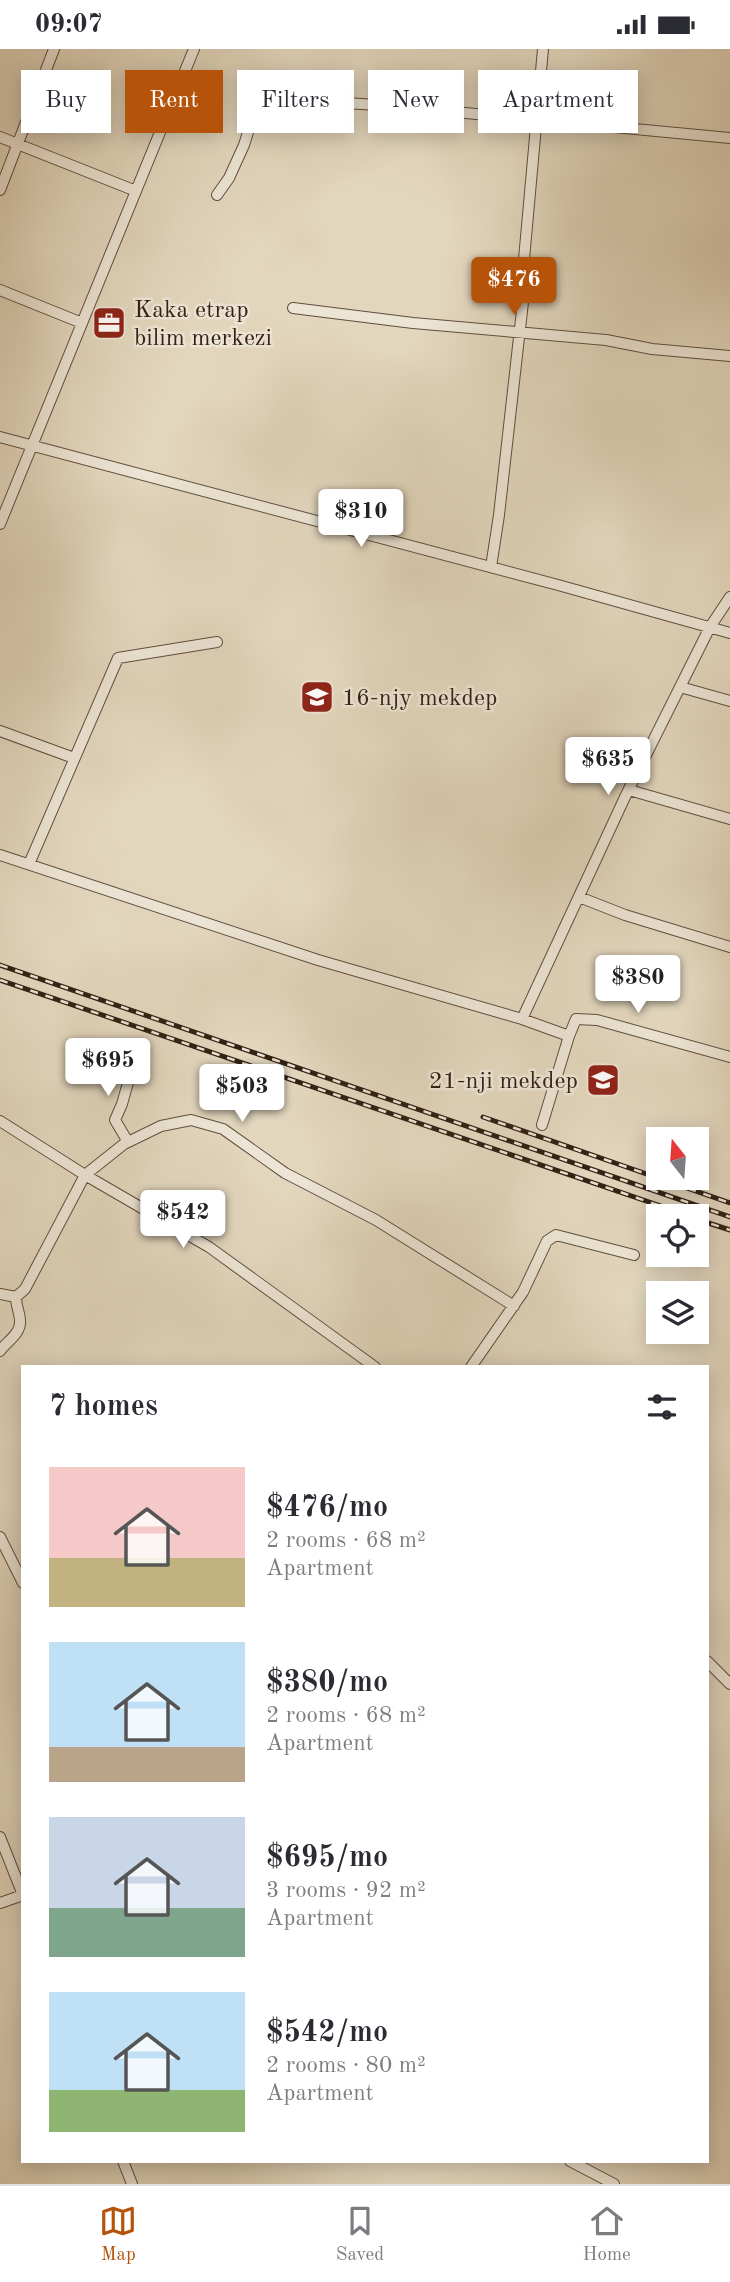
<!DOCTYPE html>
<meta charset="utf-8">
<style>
body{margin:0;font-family:"Old Standard TT",serif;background:#f2f2f3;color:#2b2b33;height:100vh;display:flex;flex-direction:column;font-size:26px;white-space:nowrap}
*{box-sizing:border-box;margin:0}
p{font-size:23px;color:#7c7c81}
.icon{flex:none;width:38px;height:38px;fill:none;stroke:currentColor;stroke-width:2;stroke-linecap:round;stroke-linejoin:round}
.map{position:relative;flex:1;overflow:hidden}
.drawer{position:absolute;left:21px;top:1316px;width:688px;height:798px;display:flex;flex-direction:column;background:#fff;border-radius:0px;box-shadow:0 4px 18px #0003}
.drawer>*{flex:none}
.guide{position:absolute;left:21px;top:21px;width:690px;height:63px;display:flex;gap:14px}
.needle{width:46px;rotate:343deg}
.tools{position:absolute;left:646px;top:1078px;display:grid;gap:14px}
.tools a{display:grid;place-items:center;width:63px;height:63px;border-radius:0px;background:#fff;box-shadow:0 4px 18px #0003;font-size:35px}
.price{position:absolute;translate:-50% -60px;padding:0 16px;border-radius:7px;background:#fff;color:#222;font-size:23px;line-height:46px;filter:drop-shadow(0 2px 4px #0008)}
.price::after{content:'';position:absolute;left:50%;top:42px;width:21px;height:16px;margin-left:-10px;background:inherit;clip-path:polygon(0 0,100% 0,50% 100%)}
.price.active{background:#b45309;color:#fff}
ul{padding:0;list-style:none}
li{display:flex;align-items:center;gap:21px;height:175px;padding:0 28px}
li span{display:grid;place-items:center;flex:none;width:196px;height:140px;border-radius:0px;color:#555}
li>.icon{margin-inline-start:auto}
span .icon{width:84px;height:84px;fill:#fffc;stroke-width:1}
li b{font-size:30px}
h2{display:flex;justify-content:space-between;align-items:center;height:84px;padding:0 28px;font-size:30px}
.chip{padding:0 24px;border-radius:0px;background:#fff;box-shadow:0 4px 18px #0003;font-size:24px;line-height:63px}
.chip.active{background:#b45309;color:#fff}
.status{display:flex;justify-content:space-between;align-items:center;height:49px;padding:0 35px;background:#fff;direction:ltr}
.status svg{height:19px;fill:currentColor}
.tab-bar{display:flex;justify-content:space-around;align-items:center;height:98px;border-top:2px solid #e1e1e2;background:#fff;font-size:19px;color:#7c7c81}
.tab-bar a{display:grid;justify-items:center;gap:4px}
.tab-bar .active{color:#b45309}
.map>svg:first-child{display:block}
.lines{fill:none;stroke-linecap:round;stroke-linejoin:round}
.minor-casing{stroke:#604e3e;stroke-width:12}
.minor{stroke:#ece4d4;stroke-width:10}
.rail-casing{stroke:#342114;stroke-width:5}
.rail{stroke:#ece4d4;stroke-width:2.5;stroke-dasharray:8;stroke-linecap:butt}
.labels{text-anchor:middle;stroke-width:5;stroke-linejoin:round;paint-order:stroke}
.poi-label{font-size:24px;fill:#342114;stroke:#ece4d4;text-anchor:start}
</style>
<div class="status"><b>09:07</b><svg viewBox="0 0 49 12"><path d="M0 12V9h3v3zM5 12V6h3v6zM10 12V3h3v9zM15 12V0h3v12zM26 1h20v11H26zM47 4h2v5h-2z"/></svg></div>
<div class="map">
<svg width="730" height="2135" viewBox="0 0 730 2135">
<rect width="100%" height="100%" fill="#e2d6bd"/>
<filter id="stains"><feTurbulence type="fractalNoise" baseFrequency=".00286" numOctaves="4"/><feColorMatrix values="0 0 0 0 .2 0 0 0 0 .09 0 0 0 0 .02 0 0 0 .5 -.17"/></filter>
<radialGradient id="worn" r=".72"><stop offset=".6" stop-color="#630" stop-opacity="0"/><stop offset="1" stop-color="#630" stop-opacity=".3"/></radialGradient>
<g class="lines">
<defs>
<path id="minor" d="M0,88L136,142
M0,141L54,0
M217,146L229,129L244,96L255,61L270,49L392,57L730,89
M0,241L82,274
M293,259L413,274L606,291L652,300L730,307
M0,388L558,536L730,584
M0,475L194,0
M491,518L499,466L524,244L523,221L543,0
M680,638L730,652
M0,682L74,709
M629,741L730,770
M0,806L318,911L522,970L569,987L542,1076
M29,815L118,609L217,593
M579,848L625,866L730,898
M522,970L625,748L710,578L730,548
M569,987L576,970L597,971L730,1008
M0,1072L85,1126L209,1198L375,1318
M128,1093L115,1071L122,1055L138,998
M0,1245L16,1248L25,1240L85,1126L124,1095L161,1077L191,1071L223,1080L285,1124L376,1171L514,1257
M0,1302C6,1293 21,1285 20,1272C20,1264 16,1258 16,1248
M471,1318L523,1243L547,1192L556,1186L634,1206
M0,1488L23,1534
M707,1612L730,1635
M0,1788L23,1846
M0,1854L23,1846
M123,2112L132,2135
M570,2112L614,2135"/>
</defs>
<use href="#minor" class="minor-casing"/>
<use href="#minor" class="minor"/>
<defs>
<path id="rail" d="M0,916L730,1168
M0,931L690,1167
M483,1068L658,1129
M658,1129L730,1154
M696,1170L730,1181"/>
</defs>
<use href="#rail" class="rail-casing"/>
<use href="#rail" class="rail"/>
</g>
<defs>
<symbol id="office-square" viewBox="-11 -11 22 22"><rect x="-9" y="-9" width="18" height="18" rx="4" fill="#8f2418" stroke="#ece4d4"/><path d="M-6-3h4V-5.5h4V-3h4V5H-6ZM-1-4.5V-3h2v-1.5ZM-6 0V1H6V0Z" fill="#fff"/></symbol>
<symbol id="school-square" viewBox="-11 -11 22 22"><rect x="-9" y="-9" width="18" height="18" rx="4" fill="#8f2418" stroke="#ece4d4"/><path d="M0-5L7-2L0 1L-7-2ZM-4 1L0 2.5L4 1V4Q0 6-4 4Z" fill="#fff"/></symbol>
</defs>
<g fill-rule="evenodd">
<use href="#office-square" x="90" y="255" width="38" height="38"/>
<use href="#school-square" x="298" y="629" width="38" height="38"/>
<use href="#school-square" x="584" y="1012" width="38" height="38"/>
</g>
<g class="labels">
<g class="poi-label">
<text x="134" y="268">Kaka etrap<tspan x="134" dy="28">bilim merkezi</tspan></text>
<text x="342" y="656">16-njy mekdep</text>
<text x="578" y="1039" text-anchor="end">21-nji mekdep</text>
</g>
</g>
<rect width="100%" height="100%" filter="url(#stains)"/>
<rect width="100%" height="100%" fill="url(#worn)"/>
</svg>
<div class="tools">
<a><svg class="needle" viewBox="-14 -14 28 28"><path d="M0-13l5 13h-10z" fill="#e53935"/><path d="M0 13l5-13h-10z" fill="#7c7c81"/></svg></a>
<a><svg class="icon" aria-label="locate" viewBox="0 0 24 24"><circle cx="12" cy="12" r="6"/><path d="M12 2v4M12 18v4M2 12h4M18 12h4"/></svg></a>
<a><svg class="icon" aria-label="layers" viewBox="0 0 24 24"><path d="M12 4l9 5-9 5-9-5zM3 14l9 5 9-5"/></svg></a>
</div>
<b class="price active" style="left:514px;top:268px">$476</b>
<b class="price" style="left:361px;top:500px">$310</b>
<b class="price" style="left:608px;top:748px">$635</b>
<b class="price" style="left:638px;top:966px">$380</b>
<b class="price" style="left:108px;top:1049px">$695</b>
<b class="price" style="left:242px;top:1075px">$503</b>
<b class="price" style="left:183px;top:1201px">$542</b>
<div class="guide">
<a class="chip">Buy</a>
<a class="chip active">Rent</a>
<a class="chip">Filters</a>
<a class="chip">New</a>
<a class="chip">Apartment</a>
</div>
<section class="drawer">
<h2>7 homes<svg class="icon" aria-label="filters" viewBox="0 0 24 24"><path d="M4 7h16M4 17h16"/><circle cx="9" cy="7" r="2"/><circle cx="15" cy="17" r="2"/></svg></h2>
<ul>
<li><span style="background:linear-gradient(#f6c9c9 65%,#c2b280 0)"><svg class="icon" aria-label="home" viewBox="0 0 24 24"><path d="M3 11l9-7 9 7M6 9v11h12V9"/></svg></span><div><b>$476/mo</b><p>2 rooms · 68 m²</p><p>Apartment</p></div></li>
<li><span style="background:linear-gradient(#bfe0f5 75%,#b9a48a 0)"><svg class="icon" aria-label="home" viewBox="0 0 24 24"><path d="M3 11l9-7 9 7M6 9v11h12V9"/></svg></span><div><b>$380/mo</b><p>2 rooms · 68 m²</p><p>Apartment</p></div></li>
<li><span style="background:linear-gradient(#c9d6e8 65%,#7fa58c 0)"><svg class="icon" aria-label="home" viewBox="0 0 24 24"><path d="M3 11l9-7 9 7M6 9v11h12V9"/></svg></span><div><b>$695/mo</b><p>3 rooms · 92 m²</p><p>Apartment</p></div></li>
<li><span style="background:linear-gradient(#bfe0f5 70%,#8fb573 0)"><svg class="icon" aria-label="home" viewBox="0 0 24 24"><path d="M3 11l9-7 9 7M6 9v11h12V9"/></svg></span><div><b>$542/mo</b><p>2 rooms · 80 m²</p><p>Apartment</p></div></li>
</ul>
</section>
</div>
<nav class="tab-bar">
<a class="active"><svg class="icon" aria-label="map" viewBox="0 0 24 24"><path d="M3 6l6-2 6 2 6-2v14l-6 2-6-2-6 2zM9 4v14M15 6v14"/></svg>Map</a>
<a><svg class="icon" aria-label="saved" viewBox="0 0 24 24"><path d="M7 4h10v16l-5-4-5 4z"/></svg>Saved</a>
<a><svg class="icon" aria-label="home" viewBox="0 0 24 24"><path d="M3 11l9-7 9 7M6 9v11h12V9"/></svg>Home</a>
</nav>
